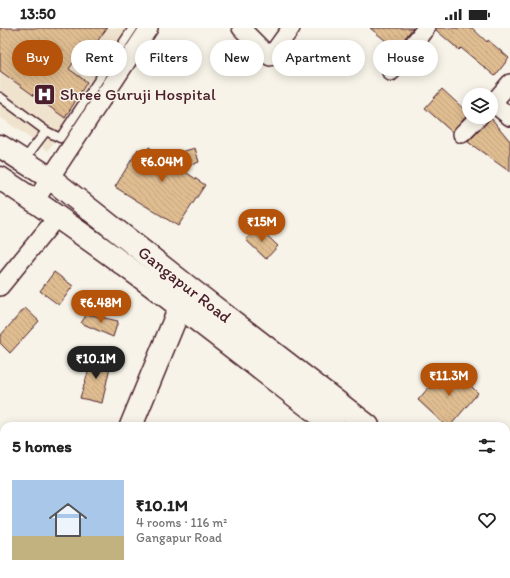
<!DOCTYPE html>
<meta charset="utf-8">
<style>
body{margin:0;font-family:Itim,sans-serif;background:#f2f2f2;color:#222;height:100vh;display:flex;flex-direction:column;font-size:15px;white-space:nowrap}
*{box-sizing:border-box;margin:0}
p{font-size:13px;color:#767676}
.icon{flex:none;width:22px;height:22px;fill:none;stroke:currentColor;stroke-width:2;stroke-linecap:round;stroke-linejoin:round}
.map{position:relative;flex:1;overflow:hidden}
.sheet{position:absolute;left:0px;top:394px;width:510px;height:156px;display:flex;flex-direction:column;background:#fff;border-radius:12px 12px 0 0;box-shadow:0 2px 10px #0003}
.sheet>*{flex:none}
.banner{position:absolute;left:12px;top:12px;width:486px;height:36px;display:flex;gap:8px}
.controls{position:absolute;left:462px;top:60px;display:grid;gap:8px}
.controls a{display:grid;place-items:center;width:36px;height:36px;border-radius:50%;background:#fff;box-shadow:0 2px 10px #0003;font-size:20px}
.price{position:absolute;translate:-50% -34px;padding:0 9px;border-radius:14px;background:#b45309;color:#fff;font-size:13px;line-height:26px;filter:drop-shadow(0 1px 2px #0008)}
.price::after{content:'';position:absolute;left:50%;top:24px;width:12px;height:9px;margin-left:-6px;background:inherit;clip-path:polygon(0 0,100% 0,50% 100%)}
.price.on{background:#222;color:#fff}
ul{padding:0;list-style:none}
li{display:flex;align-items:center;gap:12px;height:100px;padding:0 12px}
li+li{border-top:1px solid #e0e0e0}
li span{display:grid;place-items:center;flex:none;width:112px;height:80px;border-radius:0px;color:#555}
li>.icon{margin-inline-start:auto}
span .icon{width:48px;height:48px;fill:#fffc;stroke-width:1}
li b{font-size:17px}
h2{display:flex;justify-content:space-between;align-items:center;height:48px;padding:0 12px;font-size:17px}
.pill{padding:0 14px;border-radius:18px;background:#fff;box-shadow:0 2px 10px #0003;font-size:14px;line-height:36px}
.pill.on{background:#b45309;color:#fff}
.status{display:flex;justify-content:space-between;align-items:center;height:28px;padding:0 20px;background:#fff;direction:ltr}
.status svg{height:11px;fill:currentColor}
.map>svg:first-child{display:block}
.built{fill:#f0e3ce}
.building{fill:url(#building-back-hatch);stroke:#4a1f2b}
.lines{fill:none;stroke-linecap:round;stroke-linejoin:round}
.lane-casing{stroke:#4a1f2b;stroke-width:11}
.street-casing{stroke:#4a1f2b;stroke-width:20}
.secondary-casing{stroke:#4a1f2b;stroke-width:25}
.primary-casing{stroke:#4a1f2b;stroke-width:25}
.lane{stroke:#f7f3e8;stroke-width:8}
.street{stroke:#f7f3e8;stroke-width:17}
.secondary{stroke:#f7f3e8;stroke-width:22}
.primary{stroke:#f7f3e8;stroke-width:22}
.labels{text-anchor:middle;stroke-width:3;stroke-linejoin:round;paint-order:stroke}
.poi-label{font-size:17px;fill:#4a1f2b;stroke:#f7f3e8;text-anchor:start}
.street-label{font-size:17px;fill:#4a1f2b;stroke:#f7f3e8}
</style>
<div class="status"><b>13:50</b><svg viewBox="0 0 49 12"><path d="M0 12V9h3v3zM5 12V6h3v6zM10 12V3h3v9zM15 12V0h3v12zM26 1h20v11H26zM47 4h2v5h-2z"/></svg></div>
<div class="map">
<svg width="510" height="550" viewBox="0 0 510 550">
<defs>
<pattern id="building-back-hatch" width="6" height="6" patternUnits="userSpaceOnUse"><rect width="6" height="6" fill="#dfbd91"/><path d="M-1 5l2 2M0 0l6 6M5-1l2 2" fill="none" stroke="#c1a27d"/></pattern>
</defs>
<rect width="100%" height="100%" fill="#f7f3e8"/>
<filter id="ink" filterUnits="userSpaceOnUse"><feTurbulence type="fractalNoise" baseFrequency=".025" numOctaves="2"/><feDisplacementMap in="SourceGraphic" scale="8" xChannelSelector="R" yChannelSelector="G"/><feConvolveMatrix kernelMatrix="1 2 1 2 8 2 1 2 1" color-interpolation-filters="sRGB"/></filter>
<g filter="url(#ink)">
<path class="built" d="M0,0H133L48,123L0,89Z"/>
<path class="building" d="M0,0H107L88,26L82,22L69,41L87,54L65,90L0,43Z
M370,0H413L396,21Z
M436,0H472L487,14L488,12L509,30L495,48L461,20L459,22L436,2Z
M442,61L468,85L452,104L425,80Z
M491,90L510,113V144L468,114Z
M149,119L163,129L195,120L199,134L181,141L205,157L178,198L115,159L138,121L145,125Z
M257,198L278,218L266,231L246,212Z
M54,244L73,258L59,277L40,263Z
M25,280L39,293L10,325L0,315V308Z
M87,286L118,293L113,309L81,295Z
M93,328L111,334L102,375L80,370Z
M449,342L454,347L457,343L469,353L467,354L478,365L450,398H446L418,372L429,359L431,361Z"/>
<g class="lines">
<defs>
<path id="lane" d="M0,69L46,103L24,132
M46,103L60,110L133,0"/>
<path id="street" d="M241,0L270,29L291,0
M391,44L426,0
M493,75L510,89
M491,77L510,55
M462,106L479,89
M35,173L149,0
M0,259L57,189"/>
<path id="secondary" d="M131,398L187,262
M73,550L74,546"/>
<g id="primary">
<path id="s1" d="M0,118L50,150L188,259L368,398"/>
<path d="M0,150C116,226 224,313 334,398"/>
<path d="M506,504L510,507"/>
<path d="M506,534L510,538"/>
</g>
</defs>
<use href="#lane" class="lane-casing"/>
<use href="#street" class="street-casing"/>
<use href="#secondary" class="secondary-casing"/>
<use href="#primary" class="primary-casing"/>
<use href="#lane" class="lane"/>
<use href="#street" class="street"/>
<use href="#secondary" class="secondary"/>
<use href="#primary" class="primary"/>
</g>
</g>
<defs>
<symbol id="hospital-square" viewBox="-11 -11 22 22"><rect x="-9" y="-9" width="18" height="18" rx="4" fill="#4a1f2b" stroke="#f7f3e8"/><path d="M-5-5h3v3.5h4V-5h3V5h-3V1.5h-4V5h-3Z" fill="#fff"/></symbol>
</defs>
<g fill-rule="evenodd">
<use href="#hospital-square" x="32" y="54" width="25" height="25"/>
</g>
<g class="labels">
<g class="poi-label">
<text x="60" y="72">Shree Guruji Hospital</text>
</g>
<g class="street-label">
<text dy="6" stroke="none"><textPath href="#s1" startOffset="231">Gangapur Road</textPath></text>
</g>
</g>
</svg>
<div class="controls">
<a><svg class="icon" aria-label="layers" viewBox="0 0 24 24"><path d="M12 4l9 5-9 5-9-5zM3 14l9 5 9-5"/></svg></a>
</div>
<b class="price" style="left:162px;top:155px">₹6.04M</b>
<b class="price" style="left:262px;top:215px">₹15M</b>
<b class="price" style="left:101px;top:296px">₹6.48M</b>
<b class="price on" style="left:96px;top:352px">₹10.1M</b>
<b class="price" style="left:449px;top:369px">₹11.3M</b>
<div class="banner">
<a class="pill on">Buy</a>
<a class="pill">Rent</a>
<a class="pill">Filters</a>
<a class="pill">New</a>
<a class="pill">Apartment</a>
<a class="pill">House</a>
</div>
<section class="sheet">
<h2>5 homes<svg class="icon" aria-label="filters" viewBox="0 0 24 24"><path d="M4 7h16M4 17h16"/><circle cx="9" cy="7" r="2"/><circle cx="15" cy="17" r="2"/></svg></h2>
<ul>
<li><span style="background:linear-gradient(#a9c7e8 70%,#c2b280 0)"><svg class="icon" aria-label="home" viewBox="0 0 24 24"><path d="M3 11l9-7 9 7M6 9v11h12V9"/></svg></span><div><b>₹10.1M</b><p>4 rooms · 116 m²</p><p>Gangapur Road</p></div><svg class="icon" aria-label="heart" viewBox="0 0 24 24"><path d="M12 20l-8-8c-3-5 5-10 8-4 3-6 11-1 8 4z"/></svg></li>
</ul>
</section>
</div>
